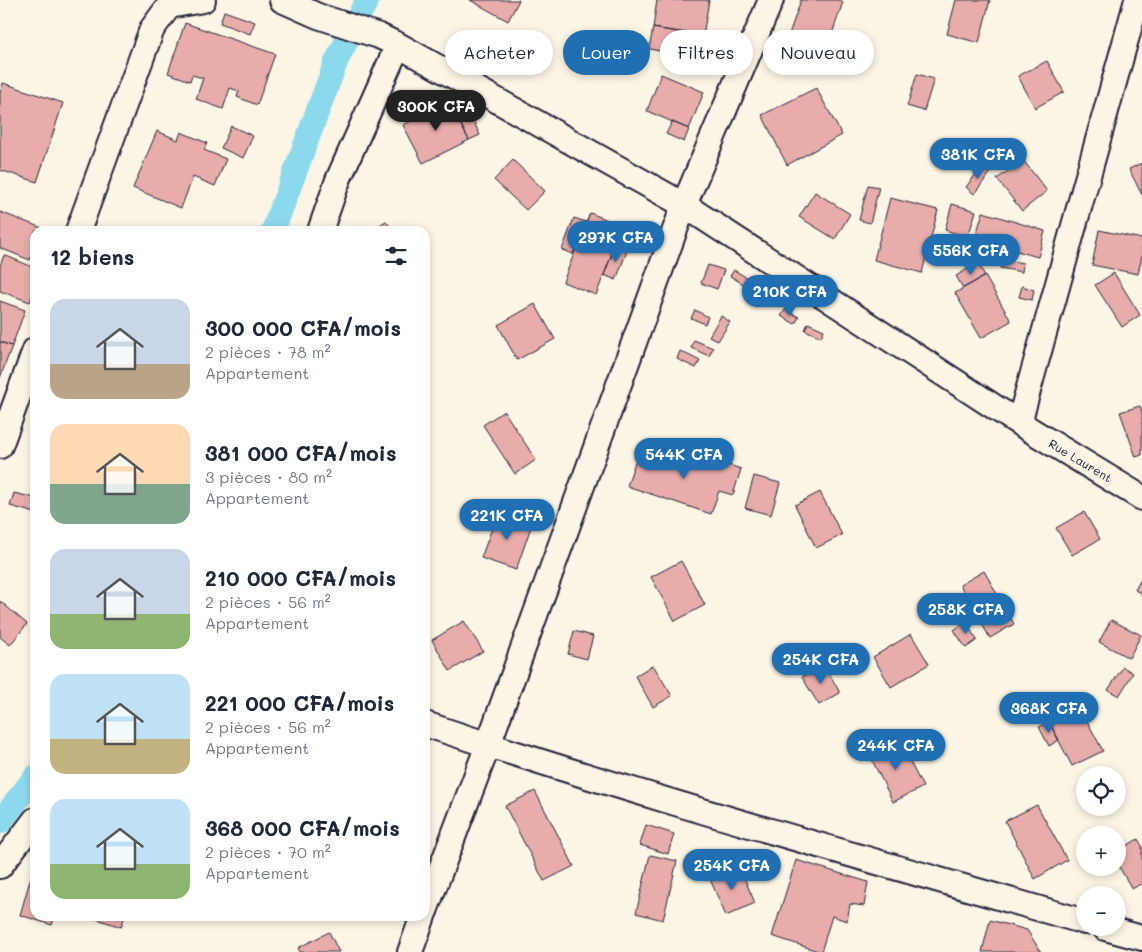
<!DOCTYPE html>
<html lang="fr">
<meta charset="utf-8">
<style>
body{margin:0;font-family:Mali,sans-serif;background:#f2f2f3;color:#1f2937;height:100vh;display:flex;flex-direction:column;font-size:19px;white-space:nowrap}
*{box-sizing:border-box;margin:0}
p{font-size:16px;color:#747a83}
.icon{flex:none;width:28px;height:28px;fill:none;stroke:currentColor;stroke-width:2;stroke-linecap:round;stroke-linejoin:round}
.map{position:relative;flex:1;overflow:hidden}
.sheet{position:absolute;left:30px;top:226px;width:400px;height:695px;display:flex;flex-direction:column;background:#fff;border-radius:15px;box-shadow:0 2px 8px #0003}
.sheet>*{flex:none}
.guide{position:absolute;left:445px;top:30px;width:475px;height:45px;display:flex;gap:10px}
.fabs{position:absolute;left:1076px;top:766px;display:grid;gap:10px}
.fabs a{display:grid;place-items:center;width:50px;height:50px;border-radius:50%;background:#fff;box-shadow:0 2px 8px #0003;font-size:25px}
.price{position:absolute;translate:-50% -42px;padding:0 11px;border-radius:18px;background:#1f6fb2;color:#fff;font-size:16px;line-height:32px;filter:drop-shadow(0 1px 2px #0008)}
.price::after{content:'';position:absolute;left:50%;top:30px;width:15px;height:11px;margin-left:-8px;background:inherit;clip-path:polygon(0 0,100% 0,50% 100%)}
.price.active{background:#222;color:#fff}
ul{padding:0;list-style:none}
li{display:flex;align-items:center;gap:15px;height:125px;padding:0 20px}
li span{display:grid;place-items:center;flex:none;width:140px;height:100px;border-radius:15px;color:#555}
li>.icon{margin-inline-start:auto}
span .icon{width:60px;height:60px;fill:#fffc;stroke-width:1}
li b{font-size:21px}
h2{display:flex;justify-content:space-between;align-items:center;height:60px;padding:0 20px;font-size:21px}
.tag{padding:0 18px;border-radius:22px;background:#fff;box-shadow:0 2px 8px #0003;font-size:18px;line-height:45px}
.tag.active{background:#1f6fb2;color:#fff}
.map>svg:first-child{display:block}
.lines{fill:none;stroke-linecap:round;stroke-linejoin:round}
.canal{stroke:#8dd9ec;stroke-width:24}
.building{fill:#e8adab;stroke:#22223b}
.street-casing{stroke:#22223b;stroke-width:28}
.street{stroke:#fcf5e5;stroke-width:24}
.labels{text-anchor:middle;stroke-width:4;stroke-linejoin:round;paint-order:stroke}
.street-label{font-size:12px;fill:#22223b;stroke:#fcf5e5}
</style>
<div class="map">
<svg width="1142" height="952" viewBox="0 0 1142 952">
<rect width="100%" height="100%" fill="#fcf5e5"/>
<filter id="ink" filterUnits="userSpaceOnUse"><feTurbulence type="fractalNoise" baseFrequency=".02" numOctaves="2"/><feDisplacementMap in="SourceGraphic" scale="10" xChannelSelector="R" yChannelSelector="G"/><feConvolveMatrix kernelMatrix="1 2 1 2 8 2 1 2 1" color-interpolation-filters="sRGB"/></filter>
<g filter="url(#ink)">
<g class="lines">
<path class="canal" d="M273,231L336,62L367,0
M0,822L35,777"/>
</g>
<path class="building" d="M470,0H519L508,21Z
M657,0H709L703,36L653,28Z
M801,0H839L843,2L826,51L788,37Z
M956,0H990L979,43L947,34Z
M224,11L255,22L250,34L220,23Z
M185,23L275,54L257,105L237,97L239,91L230,88L223,109L196,99L203,78L192,75L190,81L168,73Z
M653,28L687,33L683,55L649,49Z
M1047,61L1064,92L1035,108L1018,76Z
M661,74L704,92L689,129L647,111Z
M917,74L934,79L924,111L907,106Z
M3,83L63,103L37,182L0,170V93Z
M816,88L842,135L787,165L762,115Z
M449,102L469,140L423,163L403,125Z
M471,116L480,135L469,140L459,122Z
M672,122L689,129L684,142L666,134Z
M231,126L253,136L243,158L221,148Z
M157,131L178,140L181,132L207,143L204,150L226,159L215,186L193,177L181,208L133,188Z
M513,160L545,191L526,210L494,180Z
M1023,160L1047,191L1022,211L997,179Z
M1142,163V195L1129,169Z
M983,165L991,172L974,194L966,187Z
M868,185L879,187L870,223L859,220Z
M815,192L850,214L835,239L799,217Z
M890,198L938,210L922,273L874,260Z
M952,204L976,211L968,237L945,230Z
M0,212L42,228L41,231H35V246L30,260L0,248Z
M983,212L1045,231L1038,257L975,239Z
M590,213L623,226L596,295L563,282Z
M574,218L586,222L573,254L562,250Z
M386,221L393,231H370Z
M1099,230L1142,239V255L1138,274L1092,265Z
M615,246L627,251L616,280L604,275Z
M4,255L35,268V289L30,302L0,291V266Z
M1001,259L1023,263L1022,272L1000,268Z
M978,263L985,276L963,288L956,276Z
M708,265L724,270L717,289L701,283Z
M734,270L749,279L745,285L730,276Z
M1114,273L1140,315L1122,327L1095,285Z
M985,276L1011,321L981,338L955,293Z
M1022,286L1034,290L1032,300L1019,297Z
M0,301L25,310L12,346L0,342Z
M535,304L555,339L517,360L498,325Z
M695,310L708,317L705,324L691,318Z
M785,310L799,317L795,324L781,316Z
M721,316L730,322L718,341L709,336Z
M808,323L824,330L821,337L805,330Z
M694,340L713,348L709,356L691,348Z
M0,342L12,346L0,378Z
M680,351L700,361L696,368L677,359Z
M1140,406L1142,412V455L1136,457L1120,412Z
M504,411L536,460L515,474L483,425Z
M639,450L684,465L689,452L741,469L733,495L719,491L711,514L627,486Z
M754,476L780,483L771,515L745,508Z
M820,492L842,535L816,548L795,505Z
M14,493L35,498V513L10,506Z
M498,512L532,524L516,570L481,558Z
M1084,512L1100,539L1072,555L1056,528Z
M681,561L705,605L675,621L651,577Z
M984,571L1014,624L990,638L960,585Z
M1142,577V594L1135,590Z
M0,601L27,624L10,645L0,637Z
M1111,620L1141,635L1129,658L1099,642Z
M464,621L483,651L450,671L432,640Z
M965,622L977,640L966,648L954,630Z
M574,631L593,636L587,659L568,654Z
M911,634L929,664L891,687L873,657Z
M824,664L840,693L819,705L802,677Z
M653,665L672,696L653,707L635,676Z
M1123,667L1133,673L1119,696L1108,690Z
M1079,706L1103,751L1072,766L1049,722Z
M1049,722L1059,740L1049,746L1039,727Z
M898,739L923,787L893,802L869,754Z
M535,791L574,866L544,881L505,806Z
M1037,805L1067,860L1035,879L1005,821Z
M646,825L674,834L668,854L640,845Z
M1138,839L1142,846V883L1132,889L1118,865V851Z
M650,855L677,861L663,920L636,913Z
M796,860L868,882L864,906L850,904L847,921L832,916L821,952L772,936Z
M35,863V916H55L52,925L20,915Z
M739,866L755,903L726,916L710,879Z
M88,916H125L121,927Z
M990,920L1027,930L1041,952H982Z
M329,932L339,952H300L298,948Z"/>
<g class="lines">
<defs>
<path id="street" d="M282,0L318,16L379,36L398,45L684,205L1019,423L1142,498
M78,231L152,29L169,6L203,0
M320,231L338,180L398,45
M1019,423L1137,0
M0,446L35,350
M425,724C643,797 865,858 1085,922
M0,866L35,820
M425,911L488,745L684,205L771,0
M1105,928L1142,938
M410,952L423,916"/>
</defs>
<use href="#street" class="street-casing"/>
<use href="#street" class="street"/>
</g>
</g>
<g class="labels">
<g class="street-label">
<text transform="translate(1080 461) rotate(31)" y="4">Rue Laurent</text>
</g>
</g>
</svg>
<div class="fabs">
<a><svg class="icon" aria-label="locate" viewBox="0 0 24 24"><circle cx="12" cy="12" r="6"/><path d="M12 2v4M12 18v4M2 12h4M18 12h4"/></svg></a>
<a>+</a>
<a>−</a>
</div>
<b class="price active" style="left:436px;top:132px">300K CFA</b>
<b class="price" style="left:978px;top:180px">381K CFA</b>
<b class="price" style="left:616px;top:263px">297K CFA</b>
<b class="price" style="left:971px;top:276px">556K CFA</b>
<b class="price" style="left:790px;top:317px">210K CFA</b>
<b class="price" style="left:684px;top:480px">544K CFA</b>
<b class="price" style="left:507px;top:541px">221K CFA</b>
<b class="price" style="left:966px;top:635px">258K CFA</b>
<b class="price" style="left:821px;top:685px">254K CFA</b>
<b class="price" style="left:1049px;top:734px">368K CFA</b>
<b class="price" style="left:896px;top:771px">244K CFA</b>
<b class="price" style="left:732px;top:891px">254K CFA</b>
<div class="guide">
<a class="tag">Acheter</a>
<a class="tag active">Louer</a>
<a class="tag">Filtres</a>
<a class="tag">Nouveau</a>
</div>
<section class="sheet">
<h2>12 biens<svg class="icon" aria-label="filters" viewBox="0 0 24 24"><path d="M4 7h16M4 17h16"/><circle cx="9" cy="7" r="2"/><circle cx="15" cy="17" r="2"/></svg></h2>
<ul>
<li><span style="background:linear-gradient(#c9d6e8 65%,#b9a48a 0)"><svg class="icon" aria-label="home" viewBox="0 0 24 24"><path d="M3 11l9-7 9 7M6 9v11h12V9"/></svg></span><div><b>300 000 CFA/mois</b><p>2 pièces · 78 m²</p><p>Appartement</p></div></li>
<li><span style="background:linear-gradient(#ffd9b3 60%,#7fa58c 0)"><svg class="icon" aria-label="home" viewBox="0 0 24 24"><path d="M3 11l9-7 9 7M6 9v11h12V9"/></svg></span><div><b>381 000 CFA/mois</b><p>3 pièces · 80 m²</p><p>Appartement</p></div></li>
<li><span style="background:linear-gradient(#c9d6e8 65%,#8fb573 0)"><svg class="icon" aria-label="home" viewBox="0 0 24 24"><path d="M3 11l9-7 9 7M6 9v11h12V9"/></svg></span><div><b>210 000 CFA/mois</b><p>2 pièces · 56 m²</p><p>Appartement</p></div></li>
<li><span style="background:linear-gradient(#bfe0f5 65%,#c2b280 0)"><svg class="icon" aria-label="home" viewBox="0 0 24 24"><path d="M3 11l9-7 9 7M6 9v11h12V9"/></svg></span><div><b>221 000 CFA/mois</b><p>2 pièces · 56 m²</p><p>Appartement</p></div></li>
<li><span style="background:linear-gradient(#bfe0f5 65%,#8fb573 0)"><svg class="icon" aria-label="home" viewBox="0 0 24 24"><path d="M3 11l9-7 9 7M6 9v11h12V9"/></svg></span><div><b>368 000 CFA/mois</b><p>2 pièces · 70 m²</p><p>Appartement</p></div></li>
</ul>
</section>
</div>
